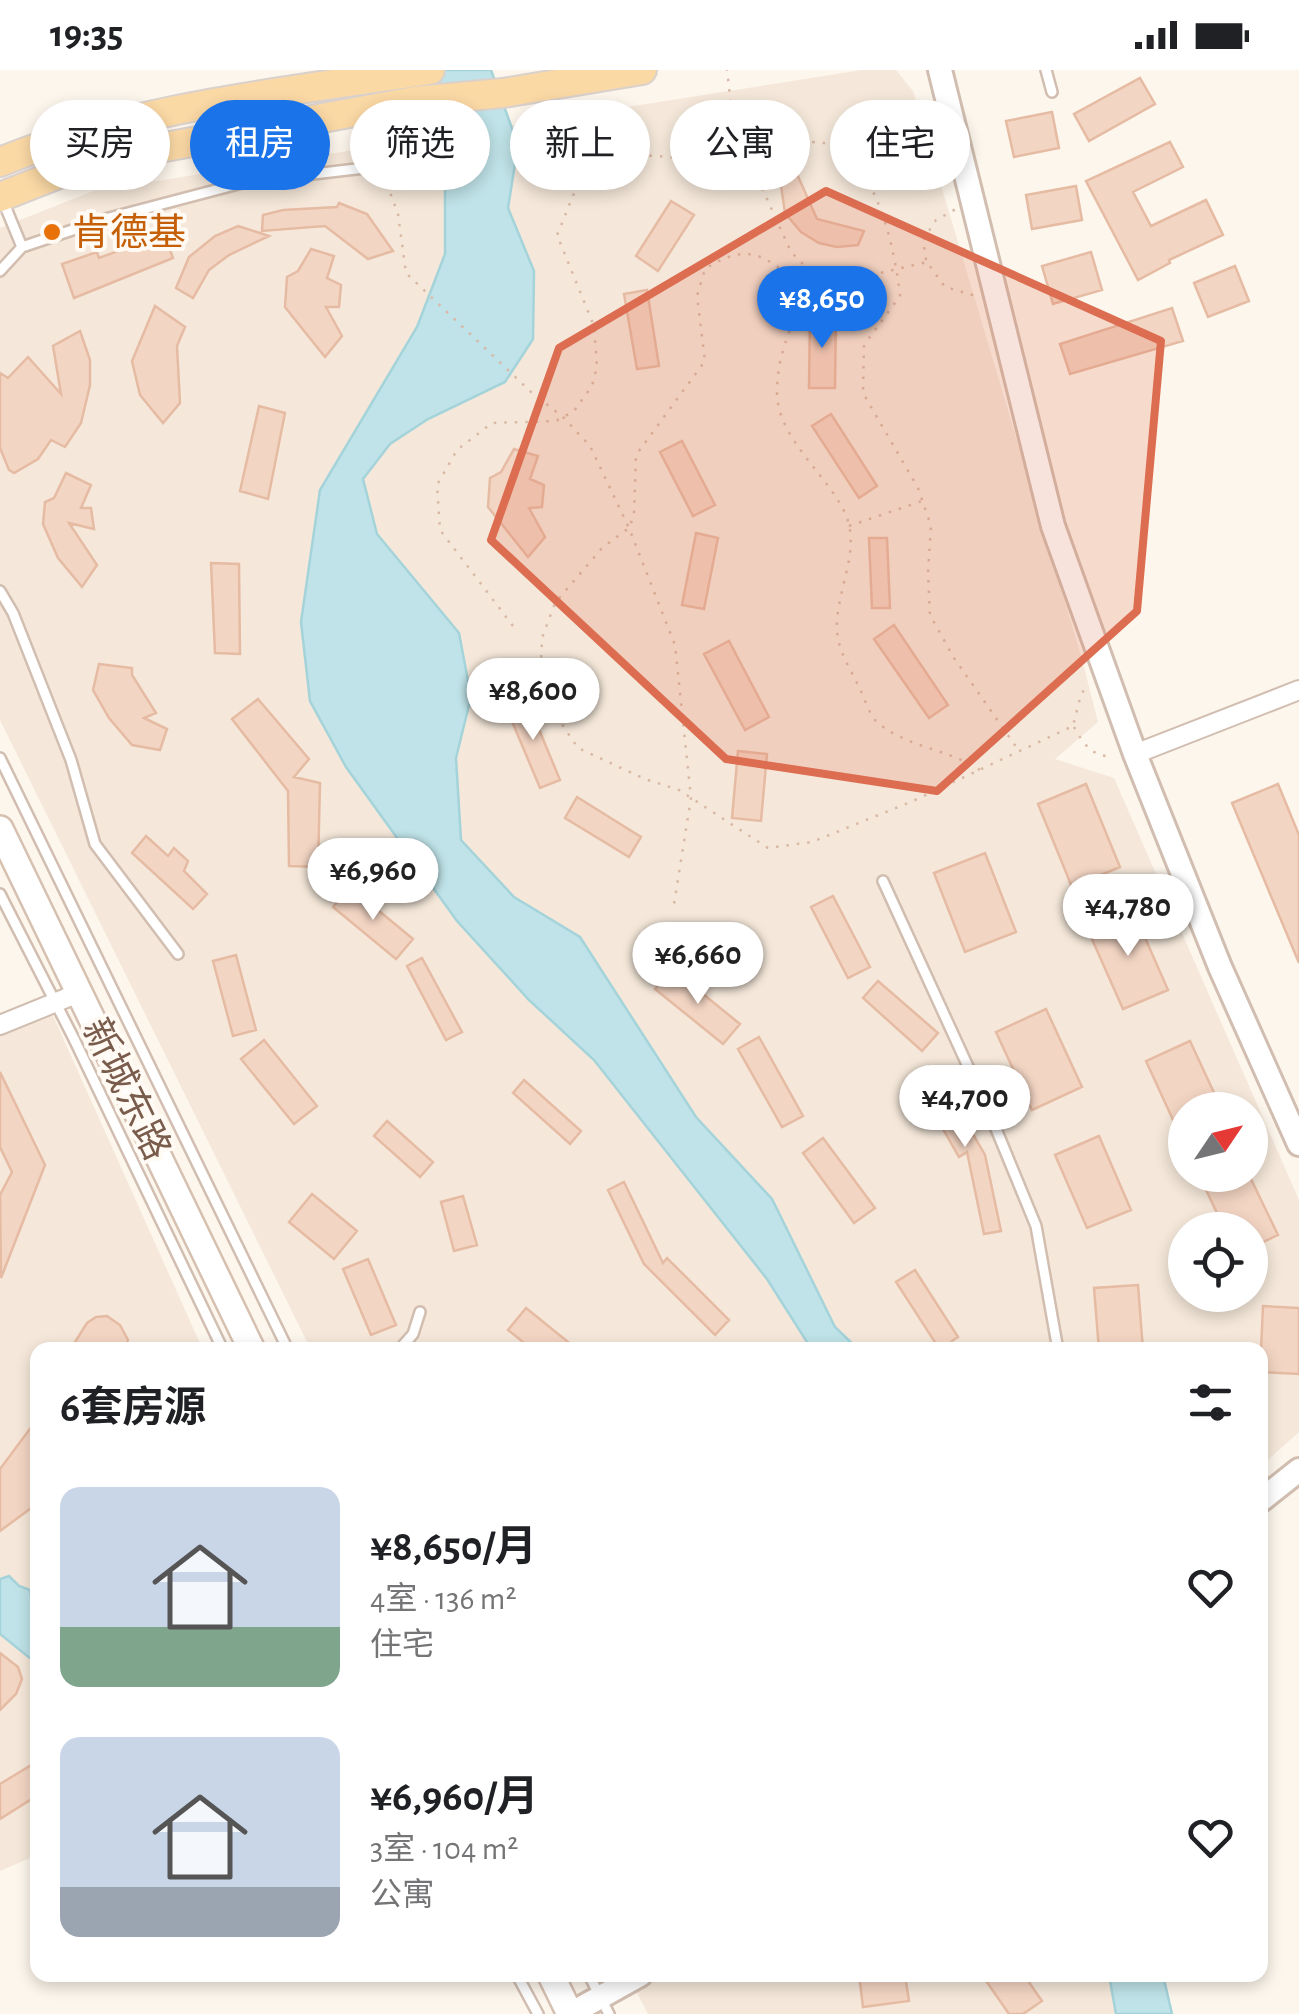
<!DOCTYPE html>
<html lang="zh">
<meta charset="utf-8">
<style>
body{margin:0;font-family:"Alegreya Sans","Noto Sans SC",sans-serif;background:#f6f6f6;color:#202124;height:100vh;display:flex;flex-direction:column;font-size:38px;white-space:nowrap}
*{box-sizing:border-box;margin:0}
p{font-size:32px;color:#757577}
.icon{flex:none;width:55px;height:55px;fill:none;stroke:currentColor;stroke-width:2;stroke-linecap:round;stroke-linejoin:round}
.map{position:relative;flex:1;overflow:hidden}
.sheet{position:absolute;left:30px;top:1272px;width:1238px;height:640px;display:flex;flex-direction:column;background:#fff;border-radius:20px;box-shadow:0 5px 15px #0003}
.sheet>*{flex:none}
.banner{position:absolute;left:30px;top:30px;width:1240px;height:90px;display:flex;gap:20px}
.needle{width:65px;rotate:55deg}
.controls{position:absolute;left:1168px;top:1022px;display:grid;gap:20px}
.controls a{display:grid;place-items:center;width:100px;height:100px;border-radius:50%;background:#fff;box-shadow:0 5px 15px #0003;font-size:50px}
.price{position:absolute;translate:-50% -85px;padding:0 22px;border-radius:35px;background:#fff;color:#222;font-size:32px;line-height:65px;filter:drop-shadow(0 2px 5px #0008)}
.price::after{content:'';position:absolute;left:50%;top:60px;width:30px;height:22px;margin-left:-15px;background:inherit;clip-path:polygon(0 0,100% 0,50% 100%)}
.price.active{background:#1a73e8;color:#fff}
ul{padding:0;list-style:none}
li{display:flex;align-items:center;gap:30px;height:250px;padding:0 30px}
li span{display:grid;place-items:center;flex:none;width:280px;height:200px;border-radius:20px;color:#555}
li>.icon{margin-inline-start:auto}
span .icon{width:120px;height:120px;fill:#fffc;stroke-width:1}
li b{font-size:42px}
h2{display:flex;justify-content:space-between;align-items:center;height:120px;padding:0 30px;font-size:42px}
.chip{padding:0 35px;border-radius:45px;background:#fff;box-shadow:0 5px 15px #0003;font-size:35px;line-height:90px}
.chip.active{background:#1a73e8;color:#fff}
.status{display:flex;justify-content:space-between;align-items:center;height:70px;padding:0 50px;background:#fff;direction:ltr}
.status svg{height:28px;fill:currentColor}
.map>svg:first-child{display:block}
.residential{fill:#f5e8da;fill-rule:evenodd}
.water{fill:#bfe3e8;stroke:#a5d3da;stroke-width:2.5}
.building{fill:#f3d5c3;stroke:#e6bba3;stroke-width:2.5}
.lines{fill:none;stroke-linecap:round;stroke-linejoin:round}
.service-casing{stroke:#d1beb0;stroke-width:14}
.minor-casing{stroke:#d1beb0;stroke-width:22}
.tertiary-casing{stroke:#d1beb0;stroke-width:28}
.secondary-casing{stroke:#d6c0b0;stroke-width:30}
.primary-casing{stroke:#dad1cd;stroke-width:32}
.path{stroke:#d9b8a5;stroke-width:2.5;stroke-dasharray:2.5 8;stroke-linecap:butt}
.service{stroke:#fff;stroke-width:9}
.minor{stroke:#fff;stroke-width:18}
.tertiary{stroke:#fff;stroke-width:22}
.secondary{stroke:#fff;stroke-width:25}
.primary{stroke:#fbd9a5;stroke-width:28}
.marked{fill:#dc6d51;fill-opacity:0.2;stroke:#dc6d51;stroke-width:8;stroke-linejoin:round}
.food-dot{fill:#e8710a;stroke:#fffaf3;stroke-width:4}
.labels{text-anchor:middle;stroke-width:8;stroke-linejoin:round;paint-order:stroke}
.food-label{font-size:38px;fill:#c56008;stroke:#fffaf3;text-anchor:start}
.street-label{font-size:38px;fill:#7a5c4d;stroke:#fffaf3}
</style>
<div class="status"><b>19:35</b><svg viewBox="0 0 49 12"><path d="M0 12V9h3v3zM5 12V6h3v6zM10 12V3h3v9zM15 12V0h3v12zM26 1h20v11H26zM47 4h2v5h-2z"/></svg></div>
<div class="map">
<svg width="1299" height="1944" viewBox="0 0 1299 1944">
<rect width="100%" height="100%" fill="#fdf6ec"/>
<path class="residential" d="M862,0H896L913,21L1082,589L1098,652L1055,689L1114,708L1299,1130V1362L1260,1397V1280H311L0,650V158L93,121ZM1185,1040H1250V1105H1185ZM1185,1160H1250V1225H1185Z
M50,939L203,1280H38L37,1785L0,1801V962Z
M628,1905H1129L1145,1944H648Z"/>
<path class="water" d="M410,0H491L518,75L508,138L534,201L533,269L505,312L428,349L390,374L363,409L377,464L459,563L471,627L456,688L461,770L514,827L580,867L696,1047L772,1129L835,1257L859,1280H812L767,1209L594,990L529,930L457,851L346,697L310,631L301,552L320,420L417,257L445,184V111L433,55Z
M9,1506L19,1516L30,1520L33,1537L37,1542V1585L31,1589L0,1564V1509Z
M1109,1905H1163L1172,1944H1116Z"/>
<path class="building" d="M1140,8L1155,34L1089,71L1074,44Z
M1052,42L1059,78L1014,87L1006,51Z
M1170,72L1183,97L1133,122L1151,156L1206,130L1223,165L1169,190L1170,193L1138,210L1086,111Z
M793,95L817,149L864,161L858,175L837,177L819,173L801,162L785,143L779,102Z
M1076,116L1082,150L1032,159L1026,125Z
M671,131L694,145L658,201L636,186Z
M339,133L367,144L393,181L368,189L325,156L262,161L263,145L283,140L337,137Z
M238,156L269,166L229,185L209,200L193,228L176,218L189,187L215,166Z
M164,164L173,188L74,228L62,194L97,182L99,188Z
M311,179L334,186L327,208L341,215L339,237H326L342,266L325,287L285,237L287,207L298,201Z
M1091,182L1102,220L1053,234L1042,196Z
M1235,196L1249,231L1208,247L1194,213Z
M647,220L659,296L637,299L624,224Z
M155,236L185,257L177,276L180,333L163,353L140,325L132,291Z
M1172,238L1183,271L1070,304L1060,274Z
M810,243H836L835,318H809Z
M80,261L90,290V315L81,353L65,377L51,370L38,389L14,403L9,400L0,378V303L8,308L28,287L61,324L53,276Z
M259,336L285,343L268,429L240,421Z
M831,344L877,416L859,428L812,356Z
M682,371L715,435L693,446L660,382Z
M514,379L538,386L530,409L544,415L542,437L529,438L545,467L528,487L488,437L490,408L501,402Z
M66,403L91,415L81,438H91L94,459L69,453L97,495L82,517L58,488L43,454L45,432L54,428Z
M696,463L718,468L704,539L682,535Z
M869,468H887L890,538H872Z
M211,493L239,494L240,584L215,583Z
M894,555L948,635L929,648L874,569Z
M729,571L769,647L745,660L704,584Z
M99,594L132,598V605L156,643L144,648L167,659L160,680L132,675L109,648L93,620Z
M526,628L560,710L540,718L506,637Z
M258,629L309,689L294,707L320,713L318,797L289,796L288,721L232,649Z
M738,681L767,684L761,751L732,748Z
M1086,714L1120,797L1072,817L1038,734Z
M1278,714L1299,765V893L1232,733Z
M577,727L641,767L629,787L565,748Z
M146,766L168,786L174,778L188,791L184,801L207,824L193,839L132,783Z
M985,783L1016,862L965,882L934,803Z
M350,817L413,869L396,889L333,837Z
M833,826L870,897L848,908L811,837Z
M1132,838L1168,920L1123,939L1087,858Z
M236,885L256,960L233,966L213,891Z
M422,888L462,962L446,970L407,896Z
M672,899L740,954L723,974L655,919Z
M878,911L938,963L922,981L863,928Z
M1046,939L1082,1017L1032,1040L996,962Z
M759,967L803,1046L782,1057L738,979Z
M264,970L317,1036L294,1054L241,989Z
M1190,971L1222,1040H1185V1076L1146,991Z
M0,1002L45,1095L1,1208L0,1125L12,1102L0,1077Z
M940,1007L985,1085L1001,1161L984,1164L967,1082L959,1087L920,1019Z
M524,1010L581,1061L570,1074L513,1023Z
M387,1051L433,1092L420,1107L374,1066Z
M1099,1066L1131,1140L1087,1158L1055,1085Z
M823,1068L875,1138L854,1153L803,1083Z
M1199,1105H1249L1278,1165L1250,1178V1160H1225Z
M624,1112L663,1193L667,1188L729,1250L715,1265L644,1194L608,1120Z
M312,1124L357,1161L334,1189L289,1152Z
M463,1126L477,1175L454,1181L441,1132Z
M368,1189L396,1255L371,1265L343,1199Z
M915,1200L958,1267L952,1271L964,1280H940L896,1212Z
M1138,1215L1143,1280H1099L1094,1218Z
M1263,1236L1299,1238V1304L1260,1302Z
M526,1238L578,1280H533L508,1260Z
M107,1246L120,1255L128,1270L124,1280H70L87,1253L96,1247Z
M38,1348V1433L0,1461V1399Z
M0,1583L18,1597L22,1609L16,1624L0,1640Z
M38,1691V1725L0,1749V1714Z
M859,1905H905L909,1931L863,1937Z
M982,1905H1024L1042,1931L1023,1944H1009Z"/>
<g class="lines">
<defs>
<path id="service" d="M1046,0L1052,22
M238,67L246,112L373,97L397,101
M3,131L22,177L105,149L246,112
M0,201L22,177
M0,521L13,543L71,690L95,774L178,884
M0,688L288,1280
M883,811L992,1049L1036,1156L1058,1280
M0,824L74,969L223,1280
M399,1280L413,1264L420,1242
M517,1905L538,1944
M589,1905L609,1944"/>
<path id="minor" d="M1135,684L1299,620
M0,955L81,922"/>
<path id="tertiary" d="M940,0L1053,456L1135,684L1220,897L1299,1074
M1260,1431L1299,1400
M570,1944L640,1905"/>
<path id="secondary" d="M0,759L252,1280
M551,1905L570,1944"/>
<path id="primary" d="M0,92C136,36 286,22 430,0
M0,127L94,90L415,31L503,23L642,0"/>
</defs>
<use href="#service" class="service-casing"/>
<use href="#minor" class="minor-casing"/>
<use href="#tertiary" class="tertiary-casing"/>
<use href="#secondary" class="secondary-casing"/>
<use href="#primary" class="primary-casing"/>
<path class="path" d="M764,87L762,118L791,182L806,197L808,220L927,192L945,217L976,226
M711,93C732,101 751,89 771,83C785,78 810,69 824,73C877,88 895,180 900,226L864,275L863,323L918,418L931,456L928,503L930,545L954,588L1019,681
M387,114L398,144L406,203L531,322L563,347L590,376L629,458L675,575L691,728L674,834
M926,190L923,170L936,150L956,139
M849,456L922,431
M513,556L440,460L437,415L457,380L492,353L556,351L574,341L592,316L597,297L594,256L557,165C565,147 572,125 582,107C603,74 677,88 709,92C737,68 731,34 727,0
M1074,657C1082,672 1093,688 1112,686
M980,700C949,679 904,677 876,651C869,644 864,627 859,617C850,598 839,583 837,561C835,523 860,484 847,448C832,408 777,370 777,322C777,284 792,254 808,220C768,190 753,168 705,199L697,226L705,291L636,385L634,445L629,458L602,478L555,533L542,568L541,595L561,653L578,678L645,709L679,720L768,778L812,772L913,731L1073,656L1081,624L1088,616"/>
<use href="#service" class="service"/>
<use href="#minor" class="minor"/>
<use href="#tertiary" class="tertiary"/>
<use href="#secondary" class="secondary"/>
<use href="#primary" class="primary"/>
</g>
<path class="marked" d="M826,121L1161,271L1137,541L937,721L726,689L491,470L559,278Z"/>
<circle class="food-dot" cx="52" cy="162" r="10"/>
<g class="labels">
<g class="food-label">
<text x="72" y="175">肯德基</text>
</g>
<g class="street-label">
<text transform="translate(127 1019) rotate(64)" y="13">新城东路</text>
</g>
</g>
</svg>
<div class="controls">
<a><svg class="needle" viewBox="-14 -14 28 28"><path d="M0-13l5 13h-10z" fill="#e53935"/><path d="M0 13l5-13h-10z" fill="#757577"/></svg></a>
<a><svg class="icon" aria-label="locate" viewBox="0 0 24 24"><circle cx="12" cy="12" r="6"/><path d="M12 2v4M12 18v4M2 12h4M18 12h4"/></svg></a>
</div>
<b class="price active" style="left:822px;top:281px">¥8,650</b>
<b class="price" style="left:533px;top:673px">¥8,600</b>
<b class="price" style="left:373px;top:853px">¥6,960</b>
<b class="price" style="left:1128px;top:889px">¥4,780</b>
<b class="price" style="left:698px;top:937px">¥6,660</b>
<b class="price" style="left:965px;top:1080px">¥4,700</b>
<div class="banner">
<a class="chip">买房</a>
<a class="chip active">租房</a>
<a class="chip">筛选</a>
<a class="chip">新上</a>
<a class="chip">公寓</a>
<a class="chip">住宅</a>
</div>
<section class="sheet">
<h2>6套房源<svg class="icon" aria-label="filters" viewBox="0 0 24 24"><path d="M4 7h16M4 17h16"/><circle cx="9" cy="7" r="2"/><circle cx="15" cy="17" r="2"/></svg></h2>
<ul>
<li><span style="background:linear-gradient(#c9d6e8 70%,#7fa58c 0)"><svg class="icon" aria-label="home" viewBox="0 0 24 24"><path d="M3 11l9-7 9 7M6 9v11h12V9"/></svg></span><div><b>¥8,650/月</b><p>4室 · 136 m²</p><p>住宅</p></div><svg class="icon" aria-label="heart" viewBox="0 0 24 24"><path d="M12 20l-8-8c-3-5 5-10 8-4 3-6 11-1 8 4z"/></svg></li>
<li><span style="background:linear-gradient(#c9d6e8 75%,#9aa5b1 0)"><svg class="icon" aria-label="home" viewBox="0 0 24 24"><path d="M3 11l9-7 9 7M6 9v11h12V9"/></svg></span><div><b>¥6,960/月</b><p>3室 · 104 m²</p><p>公寓</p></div><svg class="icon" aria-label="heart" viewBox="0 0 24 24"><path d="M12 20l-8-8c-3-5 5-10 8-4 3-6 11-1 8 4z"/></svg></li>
</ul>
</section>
</div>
